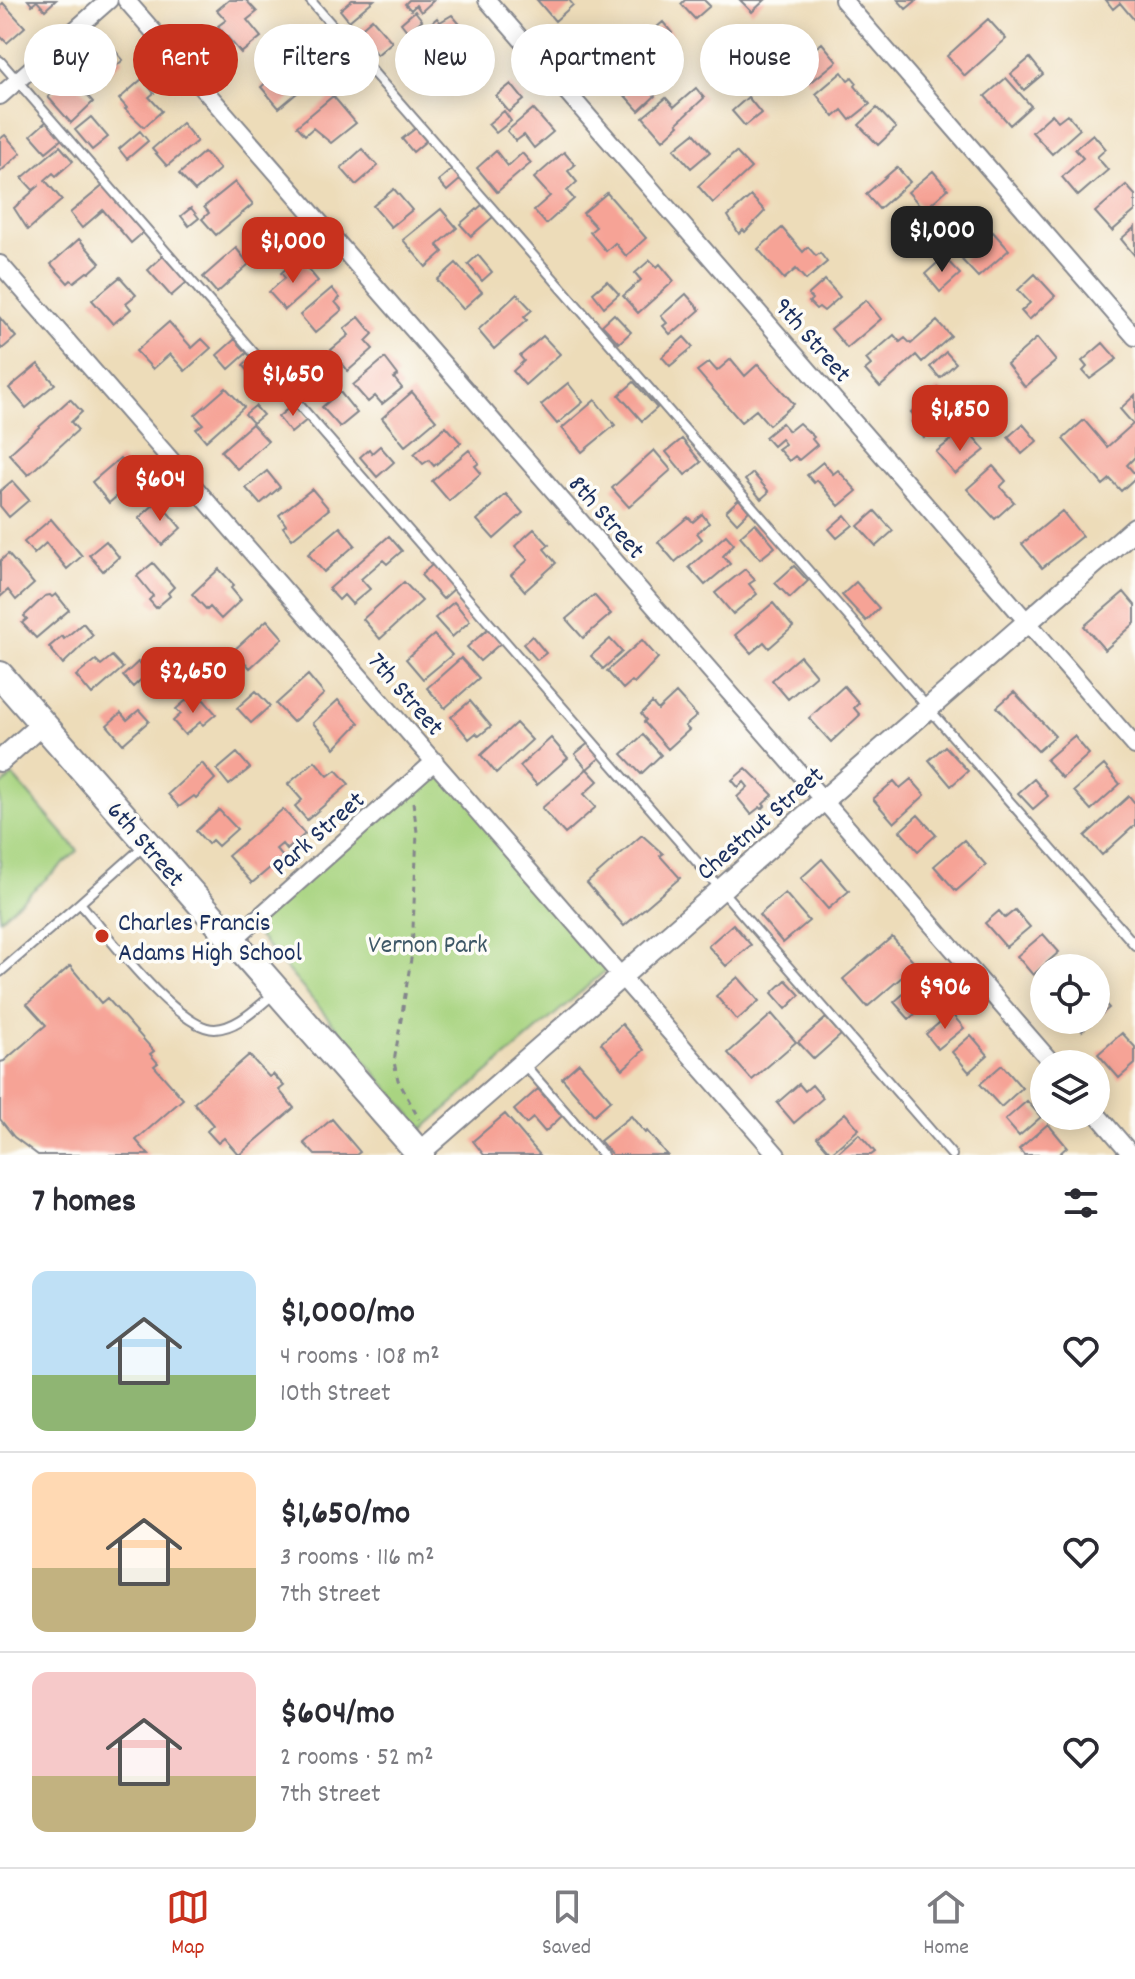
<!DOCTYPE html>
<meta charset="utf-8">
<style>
body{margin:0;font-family:Dekko,sans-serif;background:#f7f7f7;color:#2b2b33;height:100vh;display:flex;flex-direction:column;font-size:30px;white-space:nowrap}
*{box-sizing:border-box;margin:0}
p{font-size:26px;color:#7c7c81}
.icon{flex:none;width:44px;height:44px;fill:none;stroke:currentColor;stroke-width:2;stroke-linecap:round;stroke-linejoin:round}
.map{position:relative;height:1155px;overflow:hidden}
.sheet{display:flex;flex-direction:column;background:#fff;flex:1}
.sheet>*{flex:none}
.hud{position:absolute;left:24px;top:24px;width:1088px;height:72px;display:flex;gap:16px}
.tools{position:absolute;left:1030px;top:954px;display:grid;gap:16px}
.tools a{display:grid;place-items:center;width:80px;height:80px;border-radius:50%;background:#fff;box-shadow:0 4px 20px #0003;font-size:40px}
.price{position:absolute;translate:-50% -68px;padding:0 18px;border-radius:16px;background:#c8321e;color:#fff;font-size:26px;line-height:52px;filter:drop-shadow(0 2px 4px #0008)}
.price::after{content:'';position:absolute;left:50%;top:48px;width:24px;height:18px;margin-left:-12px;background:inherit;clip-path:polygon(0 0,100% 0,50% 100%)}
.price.selected{background:#222;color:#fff}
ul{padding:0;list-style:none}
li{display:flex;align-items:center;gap:24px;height:200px;padding:0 32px}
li+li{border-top:2px solid #e1e1e2}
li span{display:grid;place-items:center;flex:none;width:224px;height:160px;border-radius:16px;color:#555}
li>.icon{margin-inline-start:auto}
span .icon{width:96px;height:96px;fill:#fffc;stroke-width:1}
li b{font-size:34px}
h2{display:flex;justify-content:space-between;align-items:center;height:96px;padding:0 32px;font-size:34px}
.pill{padding:0 28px;border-radius:36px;background:#fff;box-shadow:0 4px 20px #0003;font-size:28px;line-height:72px}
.pill.selected{background:#c8321e;color:#fff}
.tab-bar{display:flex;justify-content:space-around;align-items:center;height:112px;border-top:2px solid #e1e1e2;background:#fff;font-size:22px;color:#7c7c81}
.tab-bar a{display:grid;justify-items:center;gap:4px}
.tab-bar .selected{color:#c8321e}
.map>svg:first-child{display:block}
.green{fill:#a9d481;stroke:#628270;stroke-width:2}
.building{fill:#f6a396}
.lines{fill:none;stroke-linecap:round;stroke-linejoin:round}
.service-casing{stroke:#84868c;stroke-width:12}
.minor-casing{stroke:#84868c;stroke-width:20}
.tertiary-casing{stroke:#84868c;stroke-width:24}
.primary-casing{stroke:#84868c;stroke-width:30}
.path{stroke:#84868c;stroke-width:3;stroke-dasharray:6 6;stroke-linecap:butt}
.service{stroke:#fff;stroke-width:8}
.minor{stroke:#fff;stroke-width:16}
.tertiary{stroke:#fff;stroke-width:20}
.primary{stroke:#fff;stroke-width:26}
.poi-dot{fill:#c8321e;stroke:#fdfcf7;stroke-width:3}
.labels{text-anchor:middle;stroke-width:7;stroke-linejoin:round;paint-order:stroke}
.street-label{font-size:26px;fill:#1b2f5e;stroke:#fdfcf7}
.poi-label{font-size:26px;fill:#1b2f5e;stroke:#fdfcf7;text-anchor:start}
.park-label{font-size:26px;fill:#3e5867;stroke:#fdfcf7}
</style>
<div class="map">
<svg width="1135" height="1155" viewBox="0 0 1135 1155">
<rect width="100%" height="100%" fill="#fdfcf7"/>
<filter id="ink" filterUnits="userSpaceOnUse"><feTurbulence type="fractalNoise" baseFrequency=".0125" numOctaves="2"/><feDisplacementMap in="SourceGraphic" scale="16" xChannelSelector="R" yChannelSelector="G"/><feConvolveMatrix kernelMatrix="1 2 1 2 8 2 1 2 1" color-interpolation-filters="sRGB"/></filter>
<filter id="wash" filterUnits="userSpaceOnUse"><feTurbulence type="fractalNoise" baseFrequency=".006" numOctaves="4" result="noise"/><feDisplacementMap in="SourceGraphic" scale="32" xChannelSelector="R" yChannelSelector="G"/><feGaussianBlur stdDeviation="1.8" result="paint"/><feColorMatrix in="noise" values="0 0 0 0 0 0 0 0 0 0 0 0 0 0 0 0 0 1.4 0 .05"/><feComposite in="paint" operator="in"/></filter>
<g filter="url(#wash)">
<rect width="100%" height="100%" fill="#eddcb9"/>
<path class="green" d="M435,761L612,965L423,1129L248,924Z
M13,776L78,851L0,919V787Z"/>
<g id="blocks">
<path class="building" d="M28,0H56L45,10L37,1L32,5Z
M229,0H246L257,12L247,20L261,37L241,53L218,26L226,20L217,10Z
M352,0H374L349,21L340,10Z
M409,0H434L421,12L416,5L411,10L405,4Z
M537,0H569L573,5L555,21Z
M685,0H704L710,6L695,19L681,4Z
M740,0H765L752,12Z
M898,0H917L906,9Z
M1106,0H1135V21L1120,3L1113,9Z
M3,3L25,27L7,43L0,36V6Z
M415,11L422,20L408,32L401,23Z
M452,15L464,29L444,50L450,56L446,59L454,69L435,85L427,76L417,85L406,72L423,58L426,61L433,55L424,45L416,52L405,40L422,26L427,33L432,29L429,25L437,18L440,22Z
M372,19L392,42L377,55L357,32Z
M988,19L1006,39L965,76L947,56Z
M663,22L672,33L655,48L645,37Z
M603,37L626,63L609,79L595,63L591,66L582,56Z
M105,39L123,60L96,84L77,63Z
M340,40L355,57L334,76L320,60L314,65L321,73L279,108L261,87L308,46L319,59Z
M822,43L837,61L810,83L795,65Z
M654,55L669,73L650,90L655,96L639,111L618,88Z
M1030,58L1043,74L1024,90L1011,74Z
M842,72L848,80L852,77L857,83L855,86L870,104L850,120L842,110L834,117L816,94Z
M1006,78L1031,106L1010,125L985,96Z
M142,79L154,93L149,97L162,111L144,127L125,109L127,108L119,99Z
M75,82L93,102L71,123L48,97L63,84L67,88Z
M511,84L524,100L509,112L496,96Z
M696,88L704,98L677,123L679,125L663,140L643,117L666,98L674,107Z
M333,96L356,123L331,143L313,128L305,135L297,126Z
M748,97L761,113L745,126L732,111Z
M877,108L896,128L878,145L859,125Z
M533,109L553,132L534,148L524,135L516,141L507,131Z
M504,111L511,121L496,133L488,124Z
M1052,114L1058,121L1067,114L1080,129L1052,154L1032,132Z
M91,117L108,137L92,150L75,130Z
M48,120L63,138L46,152L31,135Z
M182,123L197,141L167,166L152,149Z
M416,128L426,141L413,152L402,139Z
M140,131L148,141L127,159L119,149Z
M694,133L710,152L691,168L674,149Z
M1093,134L1106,149L1097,157L1108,170L1078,196L1062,177L1083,158L1075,149Z
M5,135L21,153L0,172V139Z
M60,146L73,161L56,176L53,173L45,180L62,200L28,230L14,208L40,185L33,190L22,178Z
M362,149L378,166L356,185L341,168Z
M496,151L508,166L522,153L531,163L497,192L477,168Z
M204,152L220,169L195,191L179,174Z
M564,152L575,165L568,171L577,182L567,191L574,199L546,224L534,210L550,196L534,178Z
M736,152L751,168L713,203L698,186Z
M897,167L910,182L879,209L866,194Z
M452,169L461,179L447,191L438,181Z
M933,171L948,189L924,210L908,192Z
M235,182L253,204L216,235L202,219L209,213L204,207Z
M105,184L145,231L131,243L103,210L82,228L70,213Z
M1126,185L1135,195V211L1112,231L1095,212Z
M394,189L412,210L391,227L373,206Z
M607,193L646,238L626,256L615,243L606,251L590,232L596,227L583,213Z
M751,196L765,211L745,232L743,230L739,234L728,216Z
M482,205L493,217L471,236L460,224Z
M191,208L199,218L189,226L181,216Z
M441,209L457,228L437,245L443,252L426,267L403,240Z
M272,226L287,244L267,260L252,242Z
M1135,227V256L1121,239Z
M782,228L803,252L808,247L816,256L820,253L827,262L806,280L796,269L784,279L758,249Z
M993,232L1009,250L978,277L962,260Z
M79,239L100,263L89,273L87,272L74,282L71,280L68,283L51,264Z
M236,248L249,264L217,293L203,277Z
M478,255L492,272L482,281L468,264Z
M163,256L187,282L171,296L148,270Z
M944,257L960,274L940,292L925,274Z
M650,260L657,267L660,264L674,281L638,313L623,296L641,280L635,273Z
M303,263L318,281L285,310L269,292L285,278L281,273L290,265L295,270Z
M456,263L482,292L463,309L437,280Z
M1035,274L1055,296L1029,320L1021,311L1030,303L1018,290Z
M120,277L136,295L126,303L131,309L113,324L92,300Z
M825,280L840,297L824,311L819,307L816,309L809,302L812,299L808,295Z
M607,281L619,294L604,307L593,293Z
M332,288L340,298L335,302L342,310L315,333L300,315Z
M517,294L532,310L524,317L527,320L494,349L478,330Z
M686,294L700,310L676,331L675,330L670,334L663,326L667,323L661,316Z
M866,300L881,319L847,348L831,329Z
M614,314L631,332L619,343L602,325Z
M359,317L373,334L366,341L373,349L348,371L331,350L349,335L344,329Z
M0,318L16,337L2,349L0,346Z
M937,321L951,336L922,362L916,355L880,387L865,370L871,365L866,359L894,335L900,342L905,338L911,344Z
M169,322L192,348L202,339L211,348L185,371L170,354L153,369L136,351Z
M543,336L560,354L525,385L513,371L524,361L520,356Z
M684,337L693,347L670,366L662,357Z
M1037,338L1056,361L1025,387L1007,364Z
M235,339L247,353L229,369L217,355Z
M1103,343L1117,359L1090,379L1083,371L1087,367L1082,361Z
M946,352L956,363L940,378L930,367Z
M252,357L278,385L269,394L243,365Z
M385,358L398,375L394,378L402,388L382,404L375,396L368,402L353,385Z
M731,359L745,376L758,364L794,404L769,425L756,410L741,422L697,371L709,362L717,371Z
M38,364L55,384L26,408L9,388Z
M634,382L657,408L642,421L619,395Z
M568,383L583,402L557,424L541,405Z
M226,388L244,407L206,441L196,429L203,424L195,415Z
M939,388L957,409L924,437L912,422L917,419L911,412Z
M340,392L357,413L340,427L322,407Z
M412,392L436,420L405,446L382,418Z
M1135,395V457L1127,465L1135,474V478L1121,491L1110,479L1103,485L1063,439L1084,420L1107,447L1133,424L1120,409Z
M70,399L82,412L71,422L78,430L28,475L9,454Z
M983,399L994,413L975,430L963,416Z
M595,400L615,425L582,452L562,428Z
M295,403L308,419L291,433L278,417Z
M255,406L263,415L253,423L245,414Z
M782,423L789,431L799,423L814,437L812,439L817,445L799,460L795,456L789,461L778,449L785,444L781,439L773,446L765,437Z
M252,424L268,441L237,469L221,451Z
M1023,424L1037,441L1022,454L1008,437Z
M446,426L461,443L434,466L429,460L423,464L414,454Z
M971,434L985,450L955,474L936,452L956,436L961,443Z
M682,439L701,462L685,475L666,452Z
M380,446L394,462L377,477L360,457L369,449L372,453Z
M469,450L479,463L475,466L481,473L449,501L432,481Z
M654,450L671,470L629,507L612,488Z
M120,458L137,479L109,503L92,482Z
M823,462L833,474L838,470L857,491L839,506L817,480L814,483L807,475Z
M993,466L1006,481L1000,487L1014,502L995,519L967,489Z
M267,471L280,487L260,504L246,488Z
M753,473L769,492L761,499L745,480Z
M12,481L29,500L9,517L0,506V491Z
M312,489L329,509L292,539L283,527L286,525L279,515Z
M506,494L523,513L494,539L477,520Z
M739,499L749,511L737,523L726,511Z
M158,501L181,528L162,545L139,518Z
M875,511L893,531L876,546L858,526Z
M1062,511L1082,536L1042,568L1022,544Z
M702,514L709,523L697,533L702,539L675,562L658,542L688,517L693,522Z
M845,515L853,525L837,538L829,529Z
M51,519L82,556L67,569L46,543L34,554L24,542Z
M755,523L775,547L760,559L740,536Z
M340,527L355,545L324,572L308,554Z
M534,529L549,545L544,549L556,563L525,591L511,575L528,560L515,546Z
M726,535L734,544L723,556L730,564L705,585L689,567Z
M389,536L402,551L387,564L383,560L361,579L370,589L352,604L344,595L339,600L329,589Z
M106,541L119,557L103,571L89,555Z
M8,554L34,584L16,600L8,590L0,597V561Z
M153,563L174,587L168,593L170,596L156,608L149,600L153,596L137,576Z
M433,564L455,588L443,599L421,575Z
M794,566L808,581L790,598L775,583Z
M219,569L234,585L231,588L241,600L221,619L210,607L207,610L192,594Z
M745,569L755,580L749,584L757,594L733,614L715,593Z
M404,582L422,601L380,639L363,619Z
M856,582L879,608L866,621L842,595Z
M1124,592L1135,605V623L1105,650L1084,626Z
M56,594L69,610L36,638L22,623L27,619L24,616L45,596L50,595L52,597Z
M594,595L611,614L583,638L566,619Z
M454,602L470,621L452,637L435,618Z
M773,603L793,627L769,648L764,642L751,653L735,635Z
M267,620L283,638L250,668L234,650Z
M83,623L93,635L63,664L49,647L62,636L64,639Z
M489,628L502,642L480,661L467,647Z
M434,635L452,655L423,679L406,659Z
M532,636L546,653L537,660L523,644Z
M610,639L622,652L603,669L591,656Z
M642,640L658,658L634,683L632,681L623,689L607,671Z
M112,656L123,668L92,695L76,676L96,660L101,665Z
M800,656L816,675L788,699L772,680Z
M461,658L479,678L445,708L427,688Z
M138,662L148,673L133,687L123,676Z
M308,675L324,694L293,722L276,704Z
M844,686L859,703L854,708L860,715L831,742L809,718Z
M256,691L270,706L251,723L237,708Z
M1014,692L1055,736L1038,751L997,707Z
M676,693L697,716L685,726L689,730L668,749L644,722L646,720L641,714L652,703L658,710Z
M189,698L195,706L203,699L216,714L203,725L200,722L185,735L173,721L181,714L176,709Z
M338,700L359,723L335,748L313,723Z
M470,701L491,726L479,736L476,733L469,739L451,717Z
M139,710L149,721L123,744L107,725L121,713L127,720Z
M516,723L532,740L496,773L481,755Z
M643,735L661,755L641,774L622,754Z
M1074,736L1089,754L1062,778L1046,760Z
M551,738L568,758L537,785L520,766Z
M590,742L602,756L587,769L575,754Z
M945,746L968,771L951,786L929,760Z
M237,753L250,768L229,785L217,770Z
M315,761L328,776L336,770L349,784L307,820L295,806L302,800L288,784Z
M202,763L215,779L196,798L194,796L179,807L168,794Z
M1104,765L1120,784L1091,810L1074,791Z
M746,768L773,795L763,804L765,806L762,809L760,807L751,814L737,797L748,787L744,782L738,787L732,780Z
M587,769L598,781L584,794L596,807L565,834L542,808Z
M911,779L925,795L894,823L873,799L894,781L900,788Z
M1034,779L1048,796L1033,809L1018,793Z
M1129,796L1135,803V825L1102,855L1085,836Z
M283,809L305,834L287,850L282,844L276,849L283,857L252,883L228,856Z
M219,810L237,829L218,846L212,840L208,844L196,831Z
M918,815L936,835L918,851L900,831Z
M642,835L663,854L660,856L680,878L624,926L587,883Z
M964,840L986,865L956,891L934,866Z
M822,859L849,891L828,909L801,878Z
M785,893L809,921L783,943L759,915Z
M1015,910L1030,927L1006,947L985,923L999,911L1005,918Z
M733,924L751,945L726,966L708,946Z
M1043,934L1059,952L1033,975L1017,956Z
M892,937L916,965L867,1007L843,979Z
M70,966L101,1003L107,998L154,1051L150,1054L158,1063L154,1066L183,1099L136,1140L149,1155H38L14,1137L0,1119V1062L4,1061L46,1025L27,1004Z
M738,977L759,1001L737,1020L716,996Z
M922,978L937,995L909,1019L894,1002Z
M786,980L800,995L786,1009L772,993Z
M1098,986L1106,995L1101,999L1109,1008L1096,1019Z
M951,1013L964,1028L938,1049L926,1034Z
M772,1014L796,1042L752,1080L728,1053Z
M826,1018L841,1035L814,1059L798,1042Z
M1073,1020H1095L1082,1031Z
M622,1024L644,1050L623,1069L601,1043Z
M1122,1033L1135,1047V1064L1119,1078L1098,1054Z
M971,1035L988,1055L969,1072L952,1052Z
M249,1055L269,1077L273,1074L284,1086L279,1090L294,1108L239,1155L224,1138L218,1143L207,1131L213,1125L194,1103Z
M579,1063L611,1100L594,1115L562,1078Z
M1002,1065L1022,1088L1001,1107L980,1084Z
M799,1084L805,1091L812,1085L823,1098L794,1123L777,1103Z
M538,1089L562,1116L545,1132L533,1118L526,1124L514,1110Z
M1027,1101L1041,1117L1019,1136L1005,1120Z
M845,1113L859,1129L831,1153L817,1137Z
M505,1114L540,1155H484L473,1141Z
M631,1116L645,1133L647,1131L667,1155H612L600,1141Z
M332,1119L360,1152L356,1155H315L304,1143Z
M1048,1124L1067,1147L1058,1155H1024L1019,1149Z
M859,1134L875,1152L871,1155H835Z"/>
</g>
</g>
<g filter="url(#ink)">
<use href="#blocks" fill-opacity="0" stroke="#84868c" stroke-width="2"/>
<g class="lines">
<defs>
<path id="service" d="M310,0L1135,945
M0,61L952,1155
M80,903L145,845
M0,972L80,903C105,932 178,1030 215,1029C238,1028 257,1007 274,994
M523,1063L603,1155"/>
<path id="minor" d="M126,0L1053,1064
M487,0L1135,746
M843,0L1135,337
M0,96L109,0
M0,264L777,1155
M233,940L435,761
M1096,1113L1132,1155"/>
<path id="tertiary" d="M0,761L42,724
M417,1155L1135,528"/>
<path id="primary" d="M0,675L421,1155"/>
</defs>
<use href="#service" class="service-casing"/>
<use href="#minor" class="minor-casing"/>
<use href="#tertiary" class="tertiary-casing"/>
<use href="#primary" class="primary-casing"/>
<path class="path" d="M413,802L417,832L412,953L394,1062L398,1080L419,1119"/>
<use href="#service" class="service"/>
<use href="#minor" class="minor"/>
<use href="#tertiary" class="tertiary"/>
<use href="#primary" class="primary"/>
</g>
</g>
<circle class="poi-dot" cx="102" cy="936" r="8"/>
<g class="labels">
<g class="street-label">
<text transform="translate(814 339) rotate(49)" y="9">9th Street</text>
<text transform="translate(608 516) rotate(49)" y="9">8th Street</text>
<text transform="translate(407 693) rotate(49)" y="9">7th Street</text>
<text transform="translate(759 822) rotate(-41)" y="9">Chestnut Street</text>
<text transform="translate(317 832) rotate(-41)" y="9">Park Street</text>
<text transform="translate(147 843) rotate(49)" y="9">6th Street</text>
</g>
<g class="poi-label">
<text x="118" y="930">Charles Francis<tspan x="118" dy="30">Adams High School</tspan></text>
</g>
<g class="park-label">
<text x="428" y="952">Vernon Park</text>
</g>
</g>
</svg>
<div class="tools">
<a><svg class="icon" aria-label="locate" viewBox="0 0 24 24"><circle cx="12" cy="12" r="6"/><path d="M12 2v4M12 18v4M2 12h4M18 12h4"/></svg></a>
<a><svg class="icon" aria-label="layers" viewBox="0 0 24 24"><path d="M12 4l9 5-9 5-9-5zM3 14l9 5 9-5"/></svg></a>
</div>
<b class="price selected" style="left:942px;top:274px">$1,000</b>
<b class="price" style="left:293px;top:285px">$1,000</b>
<b class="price" style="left:293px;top:418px">$1,650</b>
<b class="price" style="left:960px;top:453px">$1,850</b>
<b class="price" style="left:160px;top:523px">$604</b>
<b class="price" style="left:193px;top:715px">$2,650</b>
<b class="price" style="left:945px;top:1031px">$906</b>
<div class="hud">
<a class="pill">Buy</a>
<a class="pill selected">Rent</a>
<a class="pill">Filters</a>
<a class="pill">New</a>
<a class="pill">Apartment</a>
<a class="pill">House</a>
</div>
</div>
<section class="sheet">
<h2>7 homes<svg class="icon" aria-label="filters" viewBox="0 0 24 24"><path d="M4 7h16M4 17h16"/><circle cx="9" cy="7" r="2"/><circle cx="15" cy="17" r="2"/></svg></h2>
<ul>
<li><span style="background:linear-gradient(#bfe0f5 65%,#8fb573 0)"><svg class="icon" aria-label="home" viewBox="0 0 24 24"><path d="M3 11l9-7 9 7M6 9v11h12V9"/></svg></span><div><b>$1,000/mo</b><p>4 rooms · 108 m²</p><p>10th Street</p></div><svg class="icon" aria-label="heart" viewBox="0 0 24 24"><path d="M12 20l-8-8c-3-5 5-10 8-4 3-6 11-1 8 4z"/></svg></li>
<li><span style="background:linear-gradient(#ffd9b3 60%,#c2b280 0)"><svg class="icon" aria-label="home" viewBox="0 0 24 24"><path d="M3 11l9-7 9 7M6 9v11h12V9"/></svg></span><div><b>$1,650/mo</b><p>3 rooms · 116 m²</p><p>7th Street</p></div><svg class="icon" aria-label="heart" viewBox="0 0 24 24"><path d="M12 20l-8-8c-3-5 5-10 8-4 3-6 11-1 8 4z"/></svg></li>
<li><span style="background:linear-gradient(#f6c9c9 65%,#c2b280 0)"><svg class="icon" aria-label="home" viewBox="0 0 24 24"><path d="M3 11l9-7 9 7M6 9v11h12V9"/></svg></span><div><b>$604/mo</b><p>2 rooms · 52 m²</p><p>7th Street</p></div><svg class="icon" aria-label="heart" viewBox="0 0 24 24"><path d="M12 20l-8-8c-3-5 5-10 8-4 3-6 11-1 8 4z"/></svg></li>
</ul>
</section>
<nav class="tab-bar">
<a class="selected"><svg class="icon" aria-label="map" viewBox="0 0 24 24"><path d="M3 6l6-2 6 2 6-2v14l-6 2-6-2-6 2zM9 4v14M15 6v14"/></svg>Map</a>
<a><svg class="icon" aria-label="saved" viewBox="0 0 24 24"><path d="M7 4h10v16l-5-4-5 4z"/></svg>Saved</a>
<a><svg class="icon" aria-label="home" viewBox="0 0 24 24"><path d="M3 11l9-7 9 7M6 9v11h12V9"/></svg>Home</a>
</nav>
